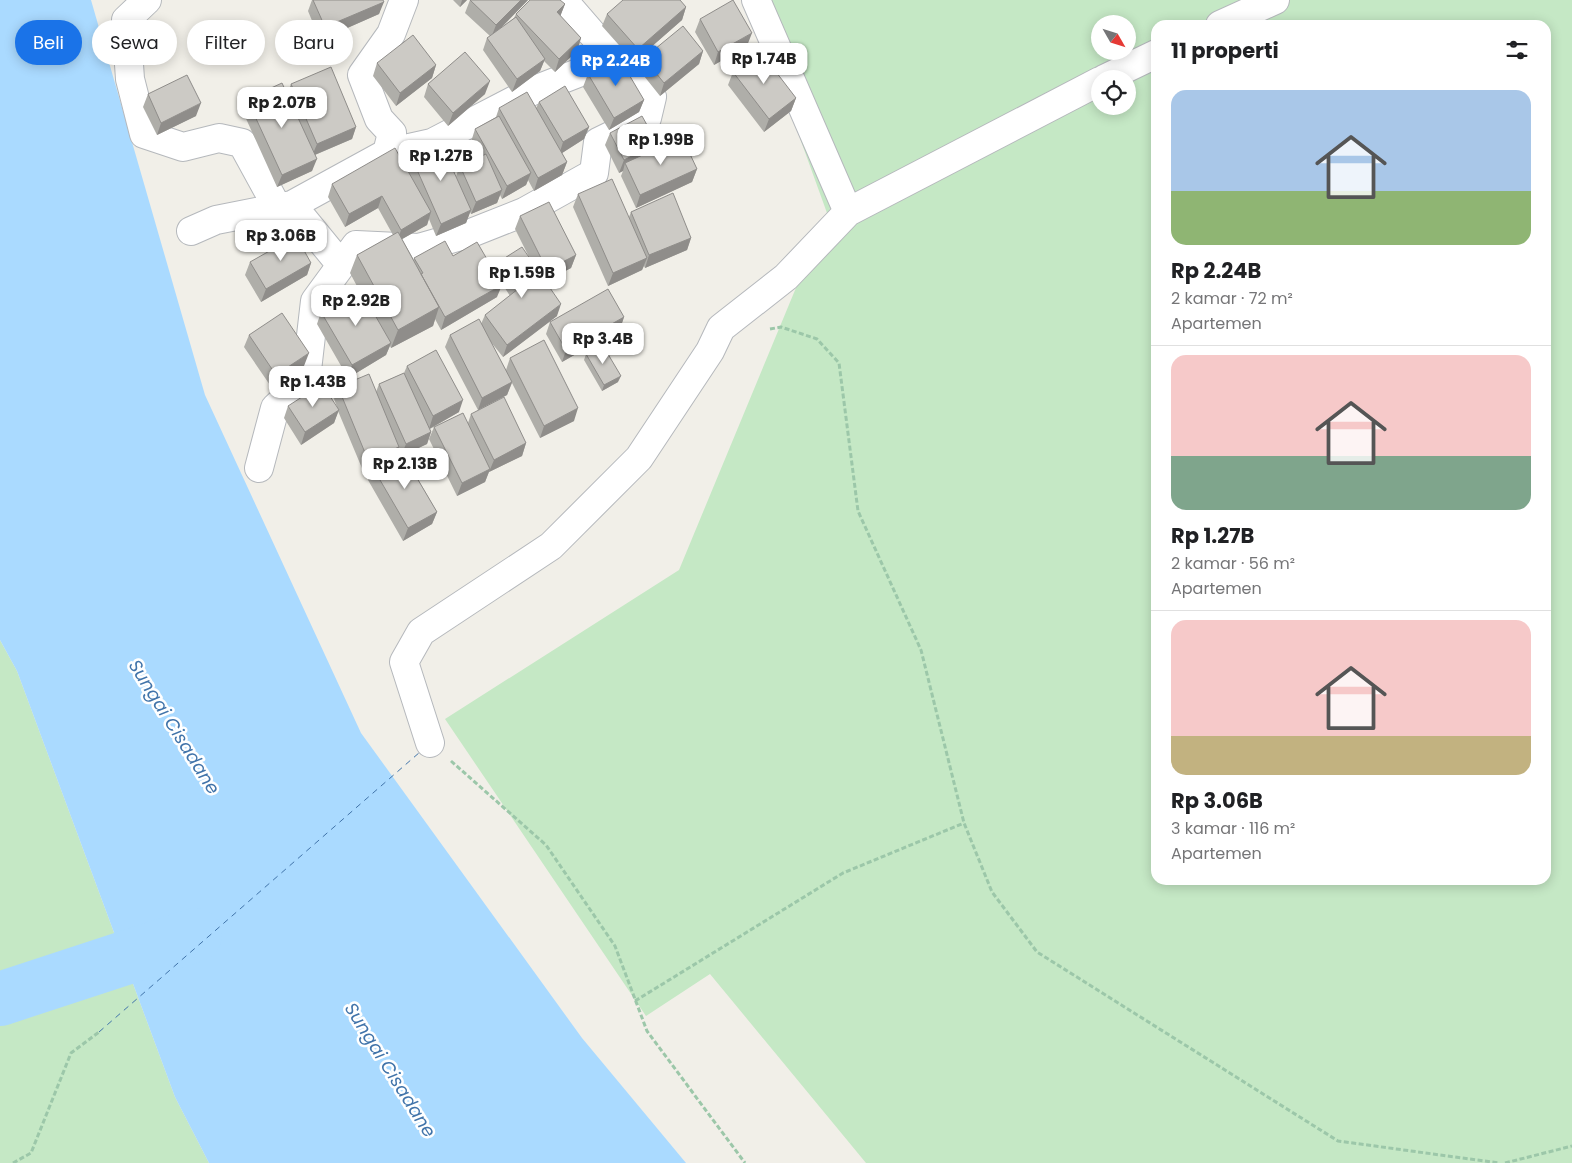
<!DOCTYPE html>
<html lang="id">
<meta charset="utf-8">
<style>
body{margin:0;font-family:Poppins,sans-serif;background:#f2f2f2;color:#202124;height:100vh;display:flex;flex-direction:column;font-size:19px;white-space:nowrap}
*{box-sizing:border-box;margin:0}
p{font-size:16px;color:#757577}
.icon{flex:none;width:28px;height:28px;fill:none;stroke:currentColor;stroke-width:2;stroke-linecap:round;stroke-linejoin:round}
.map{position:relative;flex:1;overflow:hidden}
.sheet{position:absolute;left:1151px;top:20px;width:400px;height:865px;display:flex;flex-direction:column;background:#fff;border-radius:15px;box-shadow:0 2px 12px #0003}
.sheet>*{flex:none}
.banner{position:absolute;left:15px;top:20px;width:475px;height:45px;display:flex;gap:10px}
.needle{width:32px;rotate:129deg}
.tools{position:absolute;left:1091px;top:15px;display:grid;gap:10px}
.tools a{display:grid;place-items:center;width:45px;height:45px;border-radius:50%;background:#fff;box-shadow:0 2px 12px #0003;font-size:25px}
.price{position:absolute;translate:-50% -42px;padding:0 11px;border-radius:10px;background:#fff;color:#222;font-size:16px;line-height:32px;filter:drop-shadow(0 1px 2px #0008)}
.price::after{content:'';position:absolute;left:50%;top:30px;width:15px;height:11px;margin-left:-8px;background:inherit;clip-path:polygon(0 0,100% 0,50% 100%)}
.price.active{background:#1a73e8;color:#fff}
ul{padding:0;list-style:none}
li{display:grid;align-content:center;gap:10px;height:265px;padding:0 20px}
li+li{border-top:1px solid #e0e0e0}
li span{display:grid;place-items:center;height:155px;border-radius:15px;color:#555}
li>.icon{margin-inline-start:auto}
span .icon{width:90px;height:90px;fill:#fffc;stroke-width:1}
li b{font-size:21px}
h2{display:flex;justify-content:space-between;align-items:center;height:60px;padding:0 20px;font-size:21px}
.pill{padding:0 18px;border-radius:22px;background:#fff;box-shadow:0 2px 12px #0003;font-size:18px;line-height:45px}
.pill.active{background:#1a73e8;color:#fff}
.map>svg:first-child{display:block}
.green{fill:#c5e8c5;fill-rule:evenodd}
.water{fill:#aadaff}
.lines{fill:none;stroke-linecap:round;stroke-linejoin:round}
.river{stroke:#aadaff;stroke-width:54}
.ferry{stroke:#4174aa;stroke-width:1;stroke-dasharray:6 5;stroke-linecap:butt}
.street-casing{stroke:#b5b8bc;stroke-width:30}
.path{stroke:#9cc7a9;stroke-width:3;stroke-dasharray:5 2.5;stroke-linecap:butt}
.street{stroke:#fff;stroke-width:28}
.wall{fill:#afaea9}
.shaded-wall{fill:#8f8d8a}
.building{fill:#cccac5;stroke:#8f8d8a}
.labels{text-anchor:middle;stroke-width:5;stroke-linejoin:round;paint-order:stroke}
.water-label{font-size:18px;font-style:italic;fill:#4174aa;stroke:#fff}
</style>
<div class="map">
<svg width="1572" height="1163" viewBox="0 0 1572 1163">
<rect width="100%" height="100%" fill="#f1efe8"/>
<path class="green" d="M750,0H1572V1163H866L710,974L646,1016L445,719L679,570L827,213ZM1100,24H1128V51H1100ZM1156,25H1546V880H1156ZM1100,79H1128V106H1100Z
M0,640L17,671L175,1097L209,1163H0Z"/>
<path class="water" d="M0,0H91L205,395L361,733L582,1038L686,1163H209L175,1097L17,671L0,640Z"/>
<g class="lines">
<path class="river" d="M0,999L195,935"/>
<path class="ferry" d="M99,1032L420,752"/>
<defs>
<path id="street" d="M147,0L126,20L130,79L144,134L183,147L219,138L242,143L277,207
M756,0L848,212
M1220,25L1275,0
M1104,79L1156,54
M387,153L392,133L379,119L362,75L391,34L404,0
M292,205L341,265
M191,231L216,220L292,205L387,153L432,143L532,91L614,59
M259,468L275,408L306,379L315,301L356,245L419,248L471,233L524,212L594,173L598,142L647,118L652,97L614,59L563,0
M430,743L404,662L421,632L551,546L639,458L710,351L721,328L786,277L848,212L1100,81"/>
</defs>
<use href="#street" class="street-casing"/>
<path class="path" d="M770,329L781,327L817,339L839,363L858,511L921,650L964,823L992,892L1037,952L1338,1141L1499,1163
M451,761L546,845L615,946L647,1031L745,1163
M635,1001L843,873L964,823
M13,1163L31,1153L71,1053L99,1032
M1505,1163L1572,1146"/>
<use href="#street" class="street"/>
</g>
<path class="wall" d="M312,0H383L379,14L320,40L308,11Z
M453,0H467L460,7Z
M470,0H528L501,28L514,18L516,14L565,4L560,16L581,38L577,51L555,72L544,61L540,71L512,92L483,50L487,38L490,36L465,13Z
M686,7L682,20L634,62L602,26L607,14Z
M700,19L747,46L714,65L695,32Z
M703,51L699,64L660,96L640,71L644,58Z
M377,63L436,65L432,78L396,106L373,76Z
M733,72L796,98L791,111L764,132L728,85Z
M588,74L644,100L639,112L609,130L583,87Z
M291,84L356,127L352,139L315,155L312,171L277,187L243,112L247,99L287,94Z
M428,84L485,94L448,126L424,97Z
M148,94L196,116L157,135L143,107Z
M539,102L589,127L584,139L562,153L567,162L562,175L534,191L528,180L526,185L502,199L500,195L497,203L471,214L470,212L466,223L436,236L429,219L427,225L402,239L414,260V258L453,256L497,297L441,330L435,319L433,326L391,348L390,346L386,355L348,378L317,324L321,312L359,290L350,273L357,255L393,235L378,208L345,227L328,197L332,184L408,172L406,166L410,154L456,176L460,166L479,157L471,142L475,129L496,117L499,108H536Z
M610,133L654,150L697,169L692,182L636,208L621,176L623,171L619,173L605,145Z
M578,194L629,217L631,212L691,238L687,250L645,268L644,266L642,270L608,286L573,207Z
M520,216L576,255L571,268L546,281L557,316L503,357L490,341L506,370L510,358L574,421L540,438L512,383L507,395L478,410L445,347L450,335L481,324L485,315L510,296L496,274L500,261L530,259L515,229Z
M250,262L311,263L307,275L261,302L245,275Z
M624,317L620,329L562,362L546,334L550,322Z
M249,335L304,366L272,388L244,347Z
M586,354L618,382L602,391L584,360Z
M407,366L459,412L430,429L431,432L427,444L404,455L437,512L432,524L403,541L368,480L372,469L364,473L338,411L334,423L301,445L284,418L288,406L337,407L334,399L338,387L376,392L379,384L404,373Z
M471,414L526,443L522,456L489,472L485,482L457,496L429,439L434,427L468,423Z"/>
<path class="shaded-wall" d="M462,0H467L460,7Z
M521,0H528L491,38L496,25Z
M384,2L379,14L320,40L325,27Z
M565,4L560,17L557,12Z
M686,7L682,20L634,62L638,49Z
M752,33L747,46L714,65L718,52Z
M581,38L577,51L555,72L559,59Z
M703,51L699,64L660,96L664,83Z
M545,59L540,71L512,92L517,79Z
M436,65L432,78L396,106L400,93Z
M490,81L485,94L448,126L453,113Z
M796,98L791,111L764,132L769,119Z
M644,100L639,112L609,130L614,118Z
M201,103L196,116L157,135L161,123Z
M356,127L352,139L312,156L317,144Z
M589,127L584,139L559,155L563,142Z
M657,143L652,156L625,163L623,171L619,173L624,160Z
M317,159L312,171L277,187L282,175Z
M567,162L562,175L534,191L538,178Z
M697,169L692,182L636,208L640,195Z
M531,173L526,185L502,199L507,186Z
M502,190L497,203L471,214L476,202Z
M382,196L378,208L345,227L349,214Z
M471,210L466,223L436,236L441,224Z
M431,212L427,225L397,242L401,230Z
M691,238L687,250L645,268L649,255Z
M576,255L571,268L542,283L547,270Z
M647,258L642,270L608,286L613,273Z
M311,263L307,275L261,302L266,289Z
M502,285L497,297L441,330L445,317Z
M561,304L557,316L503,357L507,345Z
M439,307L433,326L391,348L398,330Z
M624,317L620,329L562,362L566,350Z
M391,343L386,355L348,378L352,365Z
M309,353L304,366L272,388L276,375Z
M621,376L618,382L602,391L604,385Z
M512,382L507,395L478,410L482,398Z
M463,400L459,412L429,429L433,416Z
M578,408L574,421L540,438L544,426Z
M339,410L334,423L301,445L305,432Z
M431,432L427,444L401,456L406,444Z
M526,443L522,456L489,472L494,460Z
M399,447L395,459L364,473L368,460Z
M490,469L485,482L457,496L462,483Z
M437,512L432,524L403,541L408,528Z"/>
<path class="building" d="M313,0H383L384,2L325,27Z
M470,0H521L496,25Z
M530,0H560L565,4L557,12L581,38L559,59L516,14Z
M623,0H680L686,7L638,49L607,14Z
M733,0L752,33L718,52L700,19Z
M516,17L545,59L517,79L487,38Z
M683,26L703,51L664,83L644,58Z
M413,35L436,65L400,93L377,63Z
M760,51L796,98L769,119L733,72Z
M465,52L490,81L453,113L428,84Z
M618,56L644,100L614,118L588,74Z
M331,67L356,127L317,144L291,84Z
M187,75L201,103L161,123L148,94Z
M282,83L317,159L282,175L247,99Z
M565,86L589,127L563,142L539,102Z
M527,92L567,162L538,178L499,108Z
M499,116L531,173L507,186L475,129Z
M642,116L657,143L624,160L610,133Z
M682,137L697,169L640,195L625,163Z
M440,141L471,210L441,224L410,154Z
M395,148L431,212L401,230L382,196L349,214L332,184Z
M486,154L502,190L476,202L460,166Z
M612,179L647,258L613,273L578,194Z
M673,193L691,238L649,255L631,212Z
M549,202L576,255L547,270L520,216Z
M398,232L439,307L398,330L357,255Z
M296,236L311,263L266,289L250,262Z
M445,241L453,256L477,242L502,285L445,317L421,274L423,273L414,258Z
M522,247L561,304L507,345L485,315L518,289L500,261Z
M360,289L391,343L352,365L321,312Z
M608,289L624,317L566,350L550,322Z
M282,313L309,353L276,375L249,335Z
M479,319L512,382L482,398L450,335Z
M544,340L578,408L544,426L510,358Z
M602,344L621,376L604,385L586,354Z
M436,350L463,400L433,416L407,366Z
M404,373L431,432L406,444L379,384Z
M369,374L399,447L368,460L338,387Z
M322,384L339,410L305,432L288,406Z
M504,397L526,443L494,460L471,414Z
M463,413L490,469L462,483L434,427Z
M401,451L437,512L408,528L373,468Z"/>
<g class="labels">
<g class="water-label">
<text transform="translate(174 727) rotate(58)" y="6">Sungai Cisadane</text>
<text transform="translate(390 1070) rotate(58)" y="6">Sungai Cisadane</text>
</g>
</g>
</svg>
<div class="tools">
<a><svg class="needle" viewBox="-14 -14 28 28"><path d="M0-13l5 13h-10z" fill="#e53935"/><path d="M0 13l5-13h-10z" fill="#757577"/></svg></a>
<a><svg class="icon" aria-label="locate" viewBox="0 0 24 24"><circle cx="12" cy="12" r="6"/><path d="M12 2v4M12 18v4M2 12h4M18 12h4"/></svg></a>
</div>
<b class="price" style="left:764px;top:85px">Rp 1.74B</b>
<b class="price active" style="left:616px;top:87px">Rp 2.24B</b>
<b class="price" style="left:282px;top:129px">Rp 2.07B</b>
<b class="price" style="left:661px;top:166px">Rp 1.99B</b>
<b class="price" style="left:441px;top:182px">Rp 1.27B</b>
<b class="price" style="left:281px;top:262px">Rp 3.06B</b>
<b class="price" style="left:522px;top:299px">Rp 1.59B</b>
<b class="price" style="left:356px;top:327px">Rp 2.92B</b>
<b class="price" style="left:603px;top:365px">Rp 3.4B</b>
<b class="price" style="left:313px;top:408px">Rp 1.43B</b>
<b class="price" style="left:405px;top:490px">Rp 2.13B</b>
<div class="banner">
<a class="pill active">Beli</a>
<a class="pill">Sewa</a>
<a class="pill">Filter</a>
<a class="pill">Baru</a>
</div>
<section class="sheet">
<h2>11 properti<svg class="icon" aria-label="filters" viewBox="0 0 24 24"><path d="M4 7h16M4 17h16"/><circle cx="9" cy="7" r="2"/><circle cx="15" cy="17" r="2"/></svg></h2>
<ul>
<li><span style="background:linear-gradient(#a9c7e8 65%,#8fb573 0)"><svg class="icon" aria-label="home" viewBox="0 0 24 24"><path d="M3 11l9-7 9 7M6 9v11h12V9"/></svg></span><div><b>Rp 2.24B</b><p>2 kamar · 72 m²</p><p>Apartemen</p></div></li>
<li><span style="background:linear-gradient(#f6c9c9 65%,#7fa58c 0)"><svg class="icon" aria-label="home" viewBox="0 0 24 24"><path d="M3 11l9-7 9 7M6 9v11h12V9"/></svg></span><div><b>Rp 1.27B</b><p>2 kamar · 56 m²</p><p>Apartemen</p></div></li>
<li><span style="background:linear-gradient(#f6c9c9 75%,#c2b280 0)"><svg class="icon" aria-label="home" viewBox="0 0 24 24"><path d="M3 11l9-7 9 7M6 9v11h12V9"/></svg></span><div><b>Rp 3.06B</b><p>3 kamar · 116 m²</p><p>Apartemen</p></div></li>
</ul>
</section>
</div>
